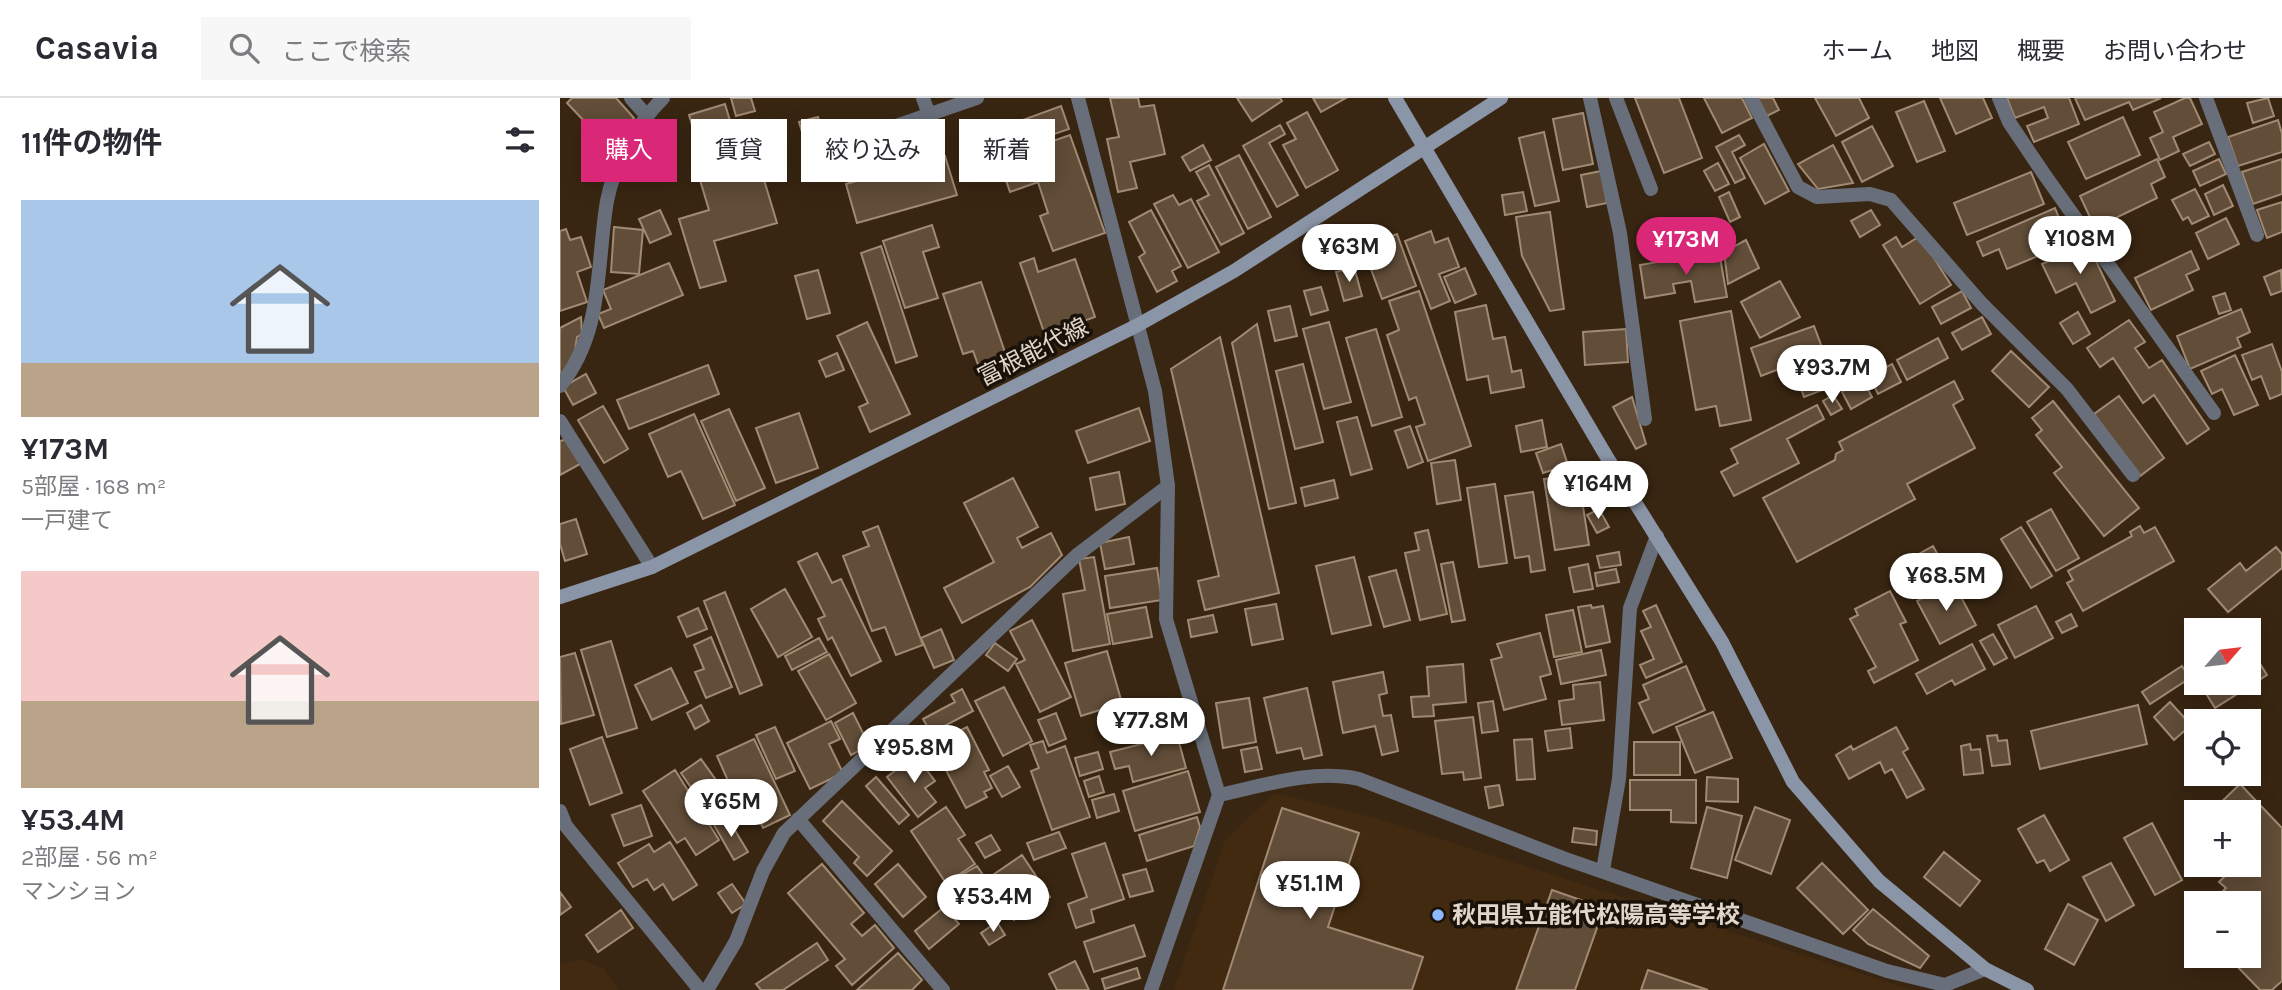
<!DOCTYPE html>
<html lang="ja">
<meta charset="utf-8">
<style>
body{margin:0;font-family:Karla,"Noto Sans JP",sans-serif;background:#f7f7f7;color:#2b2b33;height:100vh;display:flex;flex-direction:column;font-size:26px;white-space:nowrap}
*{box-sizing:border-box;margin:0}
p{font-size:23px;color:#7c7c81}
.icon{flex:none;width:38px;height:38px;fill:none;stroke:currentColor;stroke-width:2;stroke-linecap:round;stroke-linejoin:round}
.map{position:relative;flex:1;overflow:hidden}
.details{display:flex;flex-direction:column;background:#fff;width:560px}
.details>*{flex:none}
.hud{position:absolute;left:21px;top:21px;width:665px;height:63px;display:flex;gap:14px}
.needle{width:46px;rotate:62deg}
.tools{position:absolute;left:1624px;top:520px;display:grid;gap:14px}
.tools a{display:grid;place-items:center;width:77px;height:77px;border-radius:0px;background:#fff;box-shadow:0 4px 18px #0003;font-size:35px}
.price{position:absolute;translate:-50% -60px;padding:0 16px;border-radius:24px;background:#fff;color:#222;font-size:23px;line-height:46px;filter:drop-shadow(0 2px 4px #0008)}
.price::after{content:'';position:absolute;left:50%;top:42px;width:21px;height:16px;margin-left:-10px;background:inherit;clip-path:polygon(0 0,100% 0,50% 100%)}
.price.current{background:#db2777;color:#fff}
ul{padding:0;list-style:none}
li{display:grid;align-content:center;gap:14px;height:371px;padding:0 21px}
li span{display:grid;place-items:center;height:217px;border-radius:0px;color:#555}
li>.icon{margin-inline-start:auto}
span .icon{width:126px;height:126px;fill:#fffc;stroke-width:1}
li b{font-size:30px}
h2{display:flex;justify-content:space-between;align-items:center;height:84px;padding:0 21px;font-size:30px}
.pill{padding:0 24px;border-radius:0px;background:#fff;box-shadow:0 4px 18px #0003;font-size:24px;line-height:63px}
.pill.current{background:#db2777;color:#fff}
header{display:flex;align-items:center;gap:42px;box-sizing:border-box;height:98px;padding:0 35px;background:#fff;border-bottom:2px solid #e1e1e2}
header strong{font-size:33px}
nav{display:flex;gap:38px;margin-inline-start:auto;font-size:24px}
.search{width:490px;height:63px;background:#f7f7f7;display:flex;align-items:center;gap:18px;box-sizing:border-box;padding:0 24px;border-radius:0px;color:#7c7c81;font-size:26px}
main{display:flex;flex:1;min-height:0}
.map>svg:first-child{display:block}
.built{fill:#422a10}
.building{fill:#614d38;stroke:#a18a74;stroke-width:2}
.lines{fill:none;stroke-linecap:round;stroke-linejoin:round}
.lane{stroke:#686f7a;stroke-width:14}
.street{stroke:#686f7a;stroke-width:14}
.secondary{stroke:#8a95a7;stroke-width:14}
.poi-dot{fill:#8db9fc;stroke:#1a1209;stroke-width:2.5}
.labels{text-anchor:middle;stroke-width:7;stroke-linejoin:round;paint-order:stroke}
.street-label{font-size:24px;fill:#e2d6ca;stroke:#1a1209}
.poi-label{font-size:24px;font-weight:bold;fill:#e2d6ca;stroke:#1a1209;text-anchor:start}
</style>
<header>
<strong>Casavia</strong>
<div class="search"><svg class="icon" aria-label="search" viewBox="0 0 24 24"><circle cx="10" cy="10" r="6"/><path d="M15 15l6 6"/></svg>ここで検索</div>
<nav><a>ホーム</a><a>地図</a><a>概要</a><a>お問い合わせ</a></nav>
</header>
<main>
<section class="details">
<h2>11件の物件<svg class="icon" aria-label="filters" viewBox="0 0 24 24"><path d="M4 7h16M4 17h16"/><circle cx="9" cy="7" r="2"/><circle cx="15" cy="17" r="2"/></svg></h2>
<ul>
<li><span style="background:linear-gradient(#a9c7e8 75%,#b9a48a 0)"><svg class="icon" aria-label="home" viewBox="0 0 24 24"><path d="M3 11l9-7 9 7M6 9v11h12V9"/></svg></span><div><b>¥173M</b><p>5部屋 · 168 m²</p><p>一戸建て</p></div></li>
<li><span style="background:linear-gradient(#f6c9c9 60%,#b9a48a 0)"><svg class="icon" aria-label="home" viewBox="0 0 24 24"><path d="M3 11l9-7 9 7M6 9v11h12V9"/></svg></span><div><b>¥53.4M</b><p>2部屋 · 56 m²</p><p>マンション</p></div></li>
</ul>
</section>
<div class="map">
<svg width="1722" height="892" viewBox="0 0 1722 892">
<rect width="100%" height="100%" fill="#392612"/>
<path class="built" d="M715,695L815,720L1352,892H614L665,742Z
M21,861L44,871L58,892H0V867Z"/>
<path class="building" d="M12,0H56L74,20L46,46L7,5Z
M171,0H191L195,13L176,18Z
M550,0H578L580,9L594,7L605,56L570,64L577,90L558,94L547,41L559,39Z
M677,0H720L722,3L692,23Z
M753,0H786L761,14Z
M1075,0H1119L1142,60L1104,75Z
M1144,0H1182L1192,20L1162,35Z
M1197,0H1213L1219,12L1207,18Z
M1255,0H1299L1309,20L1276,38Z
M1380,0H1423L1432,20L1396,36Z
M1447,0H1509L1519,26L1474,44L1467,28L1488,20L1484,9L1455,20Z
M1515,0H1601L1573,12L1569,4L1525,22Z
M1625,0H1630L1642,26L1613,39L1619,53L1600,62L1590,40L1603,34L1594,14Z
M1708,0L1714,18L1693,25L1687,5Z
M1364,3L1385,53L1357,64L1336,14Z
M165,6L179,53L143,64L129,17Z
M501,8L509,31L457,49L449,27Z
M747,14L778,72L746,90L723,47L736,41L727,25Z
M1023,15L1033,66L1003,72L993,21Z
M258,19L266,44L247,50L239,24Z
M1563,19L1580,57L1526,81L1508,44Z
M1718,22L1722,36V54L1678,68L1668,39Z
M720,27L725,36L709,45L738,97L717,109L683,48Z
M1312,28L1333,68L1302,84L1282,44Z
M984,34L999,103L975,108L959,40Z
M510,37L545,135L493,153L480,118L488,115L478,84L450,94L439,62Z
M1179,37L1185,47L1172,54L1185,80L1175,85L1156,49Z
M1649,44L1655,56L1630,68L1623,56Z
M1204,46L1229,93L1205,106L1180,60Z
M643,47L651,62L630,73L622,59Z
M1273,47L1293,85L1258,91L1238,66Z
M679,57L711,119L688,131L656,69Z
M385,58L397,97L297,125L286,86Z
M1597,61L1605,79L1591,86L1597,100L1535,130L1520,98Z
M1659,61L1666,76L1640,88L1633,73Z
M1722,61V96L1693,106L1682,74Z
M199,65L217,125L154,143L166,183L140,190L119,121L149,112L140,82Z
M1158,65L1169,86L1155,93L1144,73Z
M649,67L684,135L661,147L637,103L649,97L636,74Z
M1041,73L1047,105L1027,109L1021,77Z
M1471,74L1484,106L1407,137L1394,105Z
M1663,87L1673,108L1654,117L1645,96Z
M1635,91L1649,118L1632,126L1628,119L1623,122L1612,102Z
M963,94L967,113L945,117L942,97Z
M1169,94L1180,119L1170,124L1159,99Z
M613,97L619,107L631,101L659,154L628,170L594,106Z
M1722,104V134L1707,140L1697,112Z
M1495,110L1504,133L1485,142L1490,153L1447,171L1439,151L1423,158L1417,144Z
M100,112L111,136L90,145L79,121Z
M591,112L621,168L612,173L617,183L597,194L579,159L585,155L569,124Z
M1311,112L1320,127L1300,139L1291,123Z
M990,114L1004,211L990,213L962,158L956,119Z
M1666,120L1679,146L1648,161L1636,135Z
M372,127L379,149L363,154L378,200L345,210L323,143Z
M54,129L83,132L79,176L51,174Z
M6,131L10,142L21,139L31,169L17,174L27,204L0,213V133Z
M871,133L875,145L888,140L899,169L879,176L890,203L871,211L845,143Z
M837,136L856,188L822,201L805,155L819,150L816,144Z
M1360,138L1391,187L1360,206L1323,147L1336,139L1342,149Z
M1186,142L1199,170L1168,186L1164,154Z
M1527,144L1555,203L1531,215L1516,185L1496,195L1482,166Z
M321,148L357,258L336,265L301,155Z
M1159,153L1167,199L1135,204L1131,183L1113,186L1115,195L1085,200L1080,167Z
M1631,153L1639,171L1626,177L1633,192L1591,212L1575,180Z
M474,160L478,174L515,161L535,219L485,237L460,165Z
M109,165L123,197L44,230L38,216L51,211L43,192Z
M794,169L802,198L784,203L776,174Z
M905,170L916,196L895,205L884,179Z
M258,172L270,215L247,221L235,178Z
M1721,172L1722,193L1711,197L1704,179Z
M1220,183L1240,219L1200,240L1181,204Z
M421,184L448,263L420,272L413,253L403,256L383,196Z
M761,189L768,212L751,217L744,193Z
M859,193L911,348L868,363L856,329L865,326L856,299L849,302L827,237L839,232L829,203Z
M1402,193L1411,210L1381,226L1372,209Z
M1665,195L1671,212L1659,216L1653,199Z
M926,207L933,241L945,239L952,274L961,272L964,289L931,295L928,278L907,282L895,214Z
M730,208L737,238L715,243L708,213Z
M1681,211L1690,234L1677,240L1681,249L1630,271L1617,238Z
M1171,213L1191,322L1160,328L1156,308L1136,312L1120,223Z
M1518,214L1530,236L1513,246L1500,225Z
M21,219L22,236L17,239L14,259L0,279V230Z
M1422,219L1431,236L1402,252L1392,235Z
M1569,222L1585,244L1575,250L1589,270L1602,262L1649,331L1627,346L1594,297L1583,305L1553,260L1540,269L1527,250Z
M307,224L350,316L310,334L299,309L308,305L277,238Z
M769,224L791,304L764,311L743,231Z
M697,226L736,405L709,411L672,245Z
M1254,228L1276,287L1244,299L1232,266L1201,278L1191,250Z
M816,231L842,319L812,328L786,240Z
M1066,231L1068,264L1025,267L1023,234Z
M660,239L719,495L645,512L638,483L659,478L611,271Z
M1378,240L1388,260L1347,282L1337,262Z
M1712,246L1722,274V296L1710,301L1701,278L1692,282L1682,257Z
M1451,253L1489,289L1469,309L1432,273Z
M277,255L284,272L266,279L259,263Z
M1675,257L1698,307L1674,317L1662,291L1652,296L1641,273Z
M743,266L763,344L735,351L716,273Z
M1332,266L1341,284L1318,296L1309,278Z
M148,267L159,296L69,331L57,302Z
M26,276L36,295L13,307L3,289Z
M1303,282L1312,299L1291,311L1282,294Z
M1394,283L1403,301L1393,307L1415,350L1347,386L1355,401L1237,464L1203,400L1275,362L1276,356L1283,352L1279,344Z
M1273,297L1282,311L1271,317L1263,303Z
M1559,298L1604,360L1580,378L1534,316Z
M1072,299L1086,346L1076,351L1053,309Z
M1493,303L1579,410L1544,438L1494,375L1502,369L1476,337L1482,332L1472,320Z
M1257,307L1264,321L1227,341L1239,365L1174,398L1161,374L1178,365L1171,351Z
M43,308L68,351L44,365L18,322Z
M579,310L590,343L528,365L516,333Z
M169,311L205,390L176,403L141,323Z
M239,315L258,370L216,385L196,330Z
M134,316L175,407L143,421L121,373L108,379L89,336Z
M797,319L812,371L791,377L777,324Z
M982,322L987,349L961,354L956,328Z
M850,328L863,364L848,370L835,333Z
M7,341L20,366L0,377V343Z
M1001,346L1008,367L983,375L976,355Z
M895,362L901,402L877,406L871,365Z
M559,374L565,406L536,412L530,380Z
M1018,376L1029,447L995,452L984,381Z
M453,380L478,429L457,440L462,450L491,435L502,457L470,489L402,525L384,490L434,464L404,405Z
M774,382L778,400L745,408L741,390Z
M935,386L947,465L919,469L907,390Z
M973,394L985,472L971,474L969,458L955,460L945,398Z
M1039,411L1049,429L1037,435L1027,417Z
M1491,411L1519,460L1496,473L1467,424Z
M16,421L27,456L5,463L0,446V426Z
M318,428L363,547L336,557L325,529L312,533L283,458L309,448L303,434Z
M1580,428L1584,435L1595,429L1614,463L1523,513L1507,485L1513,482L1508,473L1572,438L1570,434Z
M1461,429L1492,478L1471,490L1441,441Z
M868,432L887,516L860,522L845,455L859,452L855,435Z
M569,439L574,466L545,471L540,445Z
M1373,448L1389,477L1365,490L1350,461Z
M1716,449L1722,456V470L1668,514L1648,491L1680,465L1686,473Z
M1059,454L1061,467L1040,470L1037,458Z
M257,455L272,485L281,481L321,563L291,578L272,539L268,542L258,521L265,518L238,464Z
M534,459L550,546L513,553L503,496L525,492L519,461Z
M794,459L811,527L772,536L756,468Z
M893,464L905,522L892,524L881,466Z
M1028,466L1033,491L1014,494L1009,470Z
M597,470L602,502L550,510L545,478Z
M1056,471L1059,484L1037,488L1035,475Z
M836,472L850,522L824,529L809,479Z
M1393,484L1416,527L1380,546L1357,503Z
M225,491L252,539L218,559L191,511Z
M1330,493L1346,524L1340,526L1358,562L1314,585L1308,573L1316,569L1290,521L1298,517L1295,511Z
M165,494L202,587L180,596L144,503Z
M716,506L723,541L692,547L685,511Z
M1031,507L1032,510L1043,508L1050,544L1026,549L1018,509Z
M1096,507L1122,564L1086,580L1080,567L1094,561L1081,533L1091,529L1083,513Z
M1476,508L1493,540L1455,560L1438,527Z
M586,509L592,539L553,546L547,516Z
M138,510L147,531L127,539L118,519Z
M1013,512L1022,554L994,559L986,517Z
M1511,516L1517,528L1502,535L1496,524Z
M653,517L657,534L631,539L628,522Z
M472,522L511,599L480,614L456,566L465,562L450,533Z
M381,531L394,562L374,570L361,540Z
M980,535L991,576L980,579L986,601L944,612L931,562L942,559L937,546Z
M1433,536L1447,560L1434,567L1420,543Z
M151,539L172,589L146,600L135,574L144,571L134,547Z
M259,540L267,554L232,572L225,558Z
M51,543L77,630L47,639L21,552Z
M435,545L457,561L448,573L426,557Z
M1412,546L1425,571L1395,587L1392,582L1367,596L1356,576Z
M1689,548L1707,577L1655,610L1639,584H1689Z
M1041,552L1046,577L1001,586L996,562Z
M547,553L562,605L521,618L505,565Z
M15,555L34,617L1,626L0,559Z
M269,556L296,605L266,622L238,573Z
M1636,558V581L1626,565Z
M903,566L906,604L873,607L874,618L853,619L851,599L869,598L867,569Z
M1126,568L1145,612L1093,635L1079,605L1089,601L1083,587Z
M1622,568L1630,580L1590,606L1582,594Z
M111,570L128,605L92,622L75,587Z
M823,574L827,595L819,597L823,618L831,617L838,653L822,657L815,628L783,635L773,584Z
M1040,584L1044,622L1002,627L999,603L1014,601L1013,587Z
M444,589L472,643L443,658L415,603Z
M747,590L762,657L744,661L741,650L717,655L704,600Z
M402,591L413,613L371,635L363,621L395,604L391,597Z
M689,600L696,644L663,650L656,605Z
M612,601L619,631L565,645L557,614Z
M933,603L938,633L922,635L918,605Z
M1610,604L1631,627L1614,642L1594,619Z
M141,607L149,623L135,631L127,615Z
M1578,607L1587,646L1480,671L1471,633Z
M1153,614L1172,660L1135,675L1116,629Z
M293,615L309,647L291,657L275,625Z
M496,615L506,641L489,648L478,622Z
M913,619L921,680L904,682L903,674L882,676L875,623Z
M271,623L280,641L269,646L283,675L250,691L227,645Z
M215,629L235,673L216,681L196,637Z
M407,629L429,672L424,674L432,690L424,694L427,699L406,710L372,646Z
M1336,629L1348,651L1343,654L1364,691L1347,700L1332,671L1325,675L1320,664L1289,681L1276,657L1291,648L1293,652Z
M1010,630L1012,650L988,653L985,633Z
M617,637L626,670L573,684L569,668L555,671L550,654Z
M1437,637L1438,643L1447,642L1450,666L1432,668L1427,638Z
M42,639L62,695L30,707L10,651Z
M194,641L230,717L203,730L192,707L181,712L157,658Z
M972,641L975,681L957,682L954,642Z
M483,643L487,655L505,648L530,719L492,732L471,673L479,670L470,647Z
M1074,644H1120V677H1074Z
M1410,646L1411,652L1420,651L1423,675L1404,677L1401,648Z
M697,649L702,671L685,674L681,652Z
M538,654L543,671L520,678L515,660Z
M355,657L375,683L365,690L376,704L358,719L327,679Z
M141,661L166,696L145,710L121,675Z
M448,668L460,689L442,699L430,678Z
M115,672L159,742L136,757L125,740L117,745L83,693Z
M628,673L640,714L575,733L563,693Z
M539,678L544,694L529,699L524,683Z
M316,679L349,717L339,726L306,688Z
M1147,679L1178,681V704L1146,703Z
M1070,682H1136V725L1111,724V712H1070Z
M1680,686L1722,730V883L1712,892H1700L1667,858H1689V805H1651L1666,790L1659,784L1670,773L1664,766H1689V714H1651Z
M939,687L943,707L929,710L925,689Z
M554,696L559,713L537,720L532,702Z
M282,703L332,753L307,778L294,765L299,759L263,723Z
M81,707L92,738L64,748L52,717Z
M386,709L405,737L398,741L415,766L386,785L351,733Z
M1147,709L1182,718L1167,780L1131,770Z
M1195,709L1230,722L1211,776L1175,762Z
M722,710L799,735L768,829L863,859L852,892H663Z
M1484,717L1509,762L1490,773L1484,762L1477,765L1458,731Z
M167,719L188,754L174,762L154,727Z
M637,719L640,729L634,748L587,763L579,737Z
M1592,725L1622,782L1595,797L1564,740Z
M1014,730L1037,733L1036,747L1012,744Z
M499,734L506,750L474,762L467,745Z
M431,737L440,752L425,760L416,745Z
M110,744L137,787L113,802L103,786L94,792L87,781L73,789L58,765L89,746L94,754Z
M545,745L564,801L531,812L534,824L516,830L508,806L527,799L512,756Z
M1384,754L1420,783L1400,808L1364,779Z
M462,757L490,799L454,822L427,781Z
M1262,765L1308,812L1283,836L1237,790Z
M1551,765L1574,807L1546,823L1523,779Z
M262,766L304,815L291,826L302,838L315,827L334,850L292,887L276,868L285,861L228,795Z
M338,766L366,799L343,819L315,786Z
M417,768L425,780L408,791L400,778Z
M586,771L593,793L570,799L563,777Z
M172,786L186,806L172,815L158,795Z
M992,792L1044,810L1015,892H956Z
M0,794L11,809L0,817Z
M1508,806L1538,822L1514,867L1485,851Z
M384,809L399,826L369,851L355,833Z
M1313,811L1369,858L1360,870L1308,846L1293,832Z
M61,812L73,830L38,854L26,837Z
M437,824L445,837L429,847L421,835Z
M574,827L585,858L534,874L524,844Z
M257,845L268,862L223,892H201L196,886Z
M338,855L362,882L352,892H297Z
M515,863L529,892H497L489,876Z
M577,870L580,880L545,891L542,881Z
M1088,872L1148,892H1081Z"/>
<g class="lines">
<path class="lane" d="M0,288C44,233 36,168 47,103C54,66 77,26 103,0
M0,713L6,728L140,892
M238,721L383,892
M147,892L176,843L203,773L224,735L517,457L608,388"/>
<path class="street" d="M71,0L86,17
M363,0L369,17
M518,0L595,293L608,388L606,521L659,697L591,892
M1030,0L1060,135L1085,321
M1056,0L1091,91
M1191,0L1238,89L1257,99L1310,96L1331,102L1422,206L1507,291L1573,377
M1439,0L1449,24L1484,76L1654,315
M1646,0L1697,137
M269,51L417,0
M0,323L92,469
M659,697C706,687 751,671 799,681L1003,760L1327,873L1385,887L1425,871
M1043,772L1059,681L1070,510L1097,438"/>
<path class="secondary" d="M835,0L1048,361L1162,544L1233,684L1319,783L1425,871L1467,892
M0,499L92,469L578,227L674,173L941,0"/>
</g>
<circle class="poi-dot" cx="878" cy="817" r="7"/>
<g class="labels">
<g class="street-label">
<text transform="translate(473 254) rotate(-27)" y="8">富根能代線</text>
</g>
<g class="poi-label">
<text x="892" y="825">秋田県立能代松陽高等学校</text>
</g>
</g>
</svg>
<div class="tools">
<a><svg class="needle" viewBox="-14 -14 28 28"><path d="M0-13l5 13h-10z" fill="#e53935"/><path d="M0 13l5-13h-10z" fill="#7c7c81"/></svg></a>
<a><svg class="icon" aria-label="locate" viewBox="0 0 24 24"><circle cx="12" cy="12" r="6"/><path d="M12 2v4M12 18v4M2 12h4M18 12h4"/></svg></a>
<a>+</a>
<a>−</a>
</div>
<b class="price" style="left:1520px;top:178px">¥108M</b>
<b class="price current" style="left:1126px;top:179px">¥173M</b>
<b class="price" style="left:789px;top:186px">¥63M</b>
<b class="price" style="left:1272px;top:307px">¥93.7M</b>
<b class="price" style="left:1038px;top:423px">¥164M</b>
<b class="price" style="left:1386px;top:515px">¥68.5M</b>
<b class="price" style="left:591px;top:660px">¥77.8M</b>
<b class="price" style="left:354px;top:687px">¥95.8M</b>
<b class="price" style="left:171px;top:741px">¥65M</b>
<b class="price" style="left:750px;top:823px">¥51.1M</b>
<b class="price" style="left:433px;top:836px">¥53.4M</b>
<div class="hud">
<a class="pill current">購入</a>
<a class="pill">賃貸</a>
<a class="pill">絞り込み</a>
<a class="pill">新着</a>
</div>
</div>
</main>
